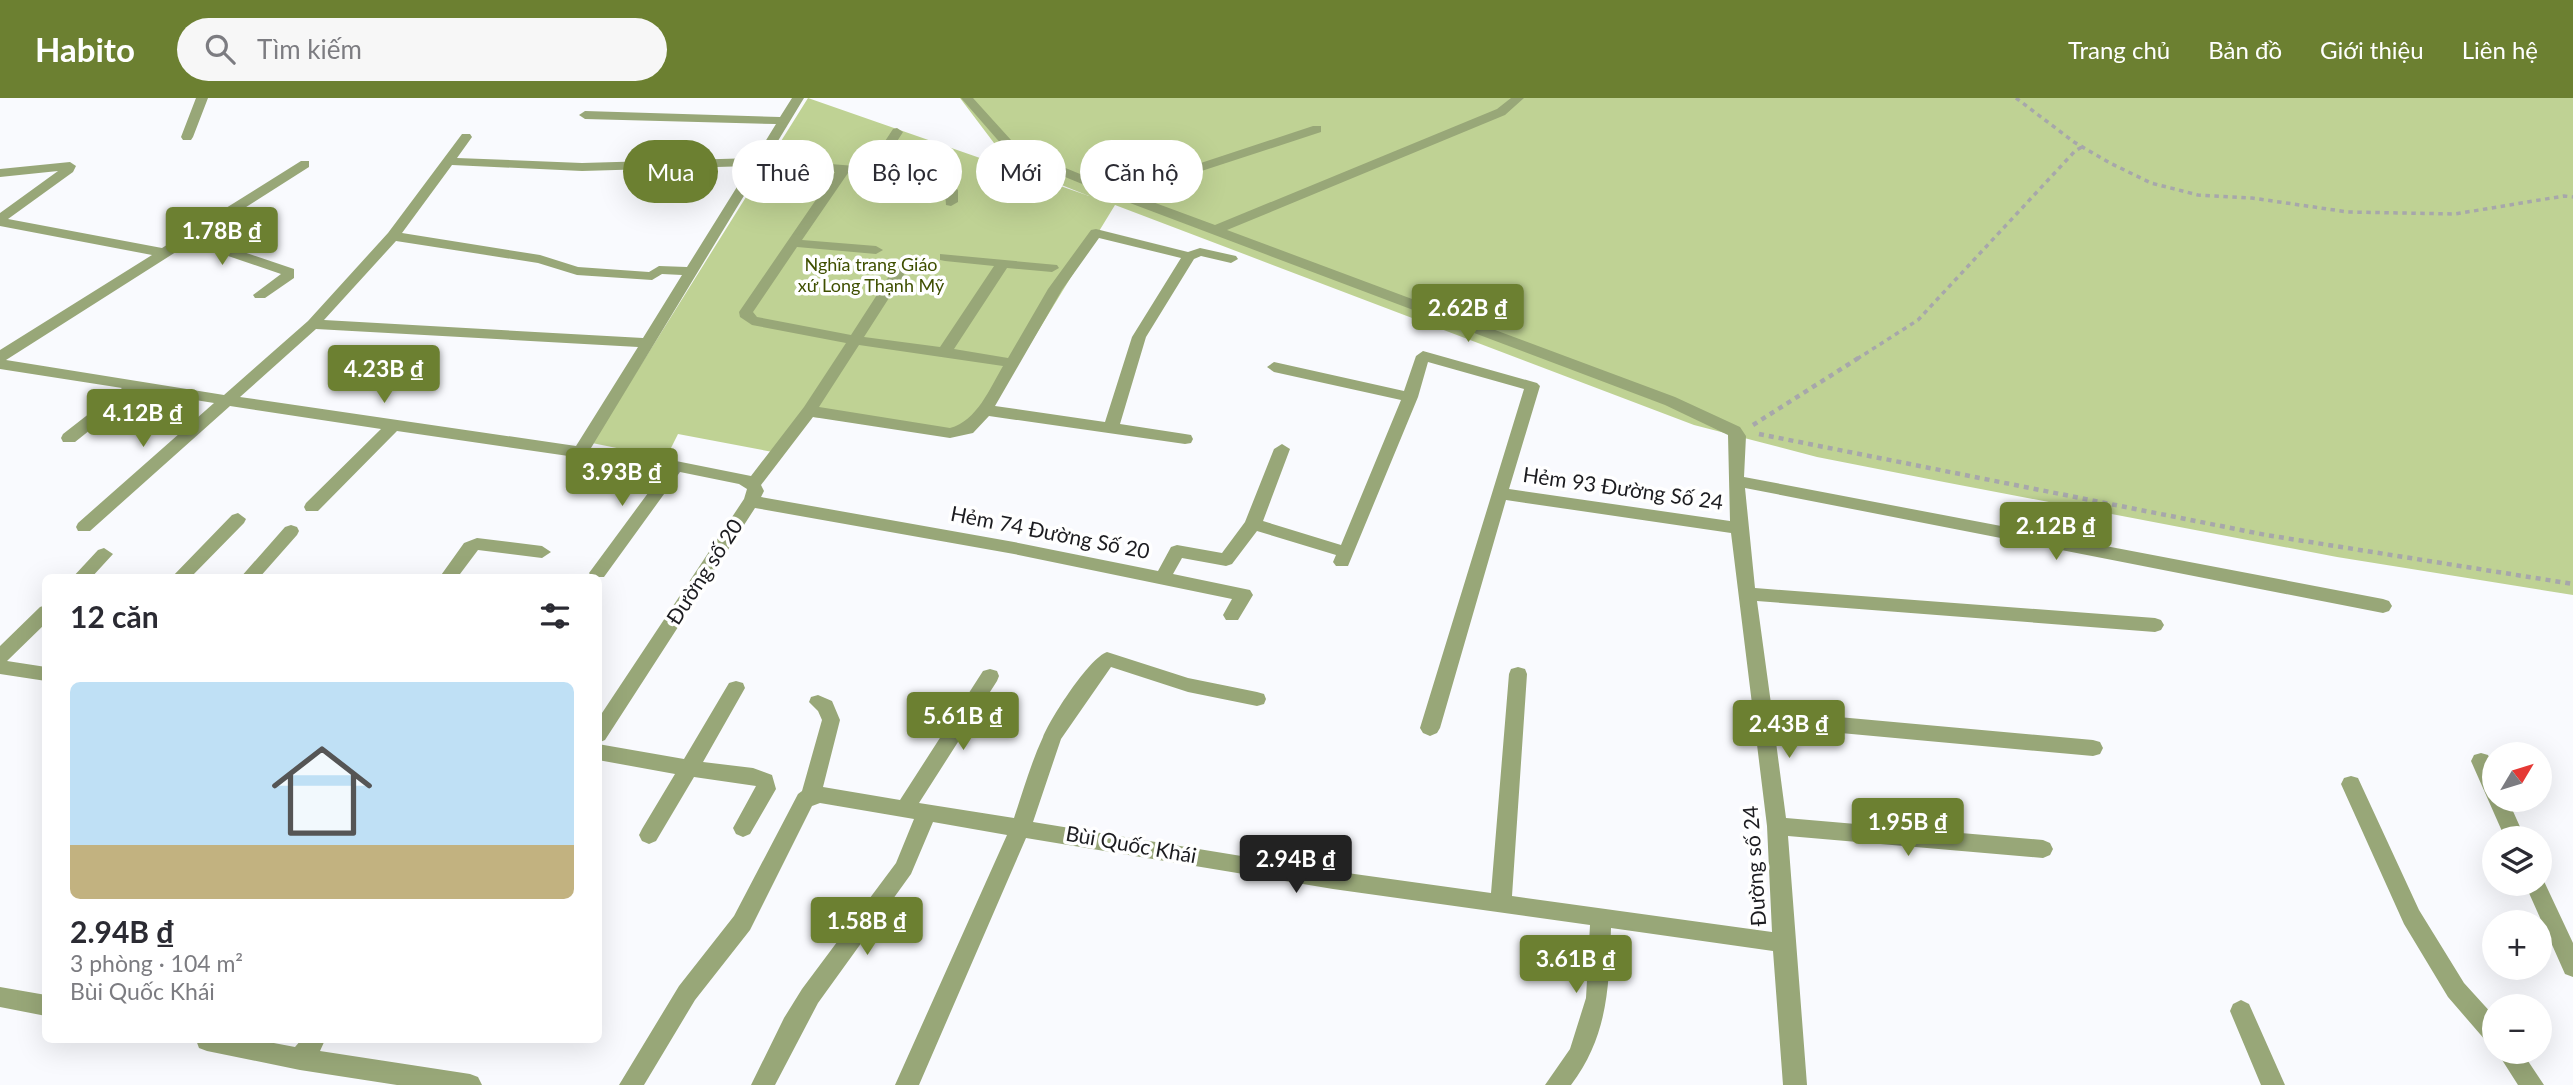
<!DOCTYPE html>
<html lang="vi">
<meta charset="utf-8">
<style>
body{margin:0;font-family:Lato,sans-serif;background:#f7f7f7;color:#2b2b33;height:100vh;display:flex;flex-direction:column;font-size:26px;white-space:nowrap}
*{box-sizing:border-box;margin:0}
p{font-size:23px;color:#7c7c81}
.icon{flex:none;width:38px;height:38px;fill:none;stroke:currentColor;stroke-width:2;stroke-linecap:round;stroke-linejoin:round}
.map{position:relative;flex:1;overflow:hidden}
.details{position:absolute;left:42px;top:476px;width:560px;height:469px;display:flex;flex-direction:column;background:#fff;border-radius:10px;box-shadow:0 7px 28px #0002}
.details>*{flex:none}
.top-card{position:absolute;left:623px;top:42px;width:665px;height:63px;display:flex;gap:14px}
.needle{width:46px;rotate:52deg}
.fabs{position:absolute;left:2482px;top:644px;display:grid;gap:14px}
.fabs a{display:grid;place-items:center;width:70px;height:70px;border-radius:50%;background:#fff;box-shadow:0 7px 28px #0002;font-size:35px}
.price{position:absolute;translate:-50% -60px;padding:0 16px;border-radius:7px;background:#6c8031;color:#fff;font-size:23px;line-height:46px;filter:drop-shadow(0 2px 4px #0008)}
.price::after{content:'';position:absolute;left:50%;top:42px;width:21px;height:16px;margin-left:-10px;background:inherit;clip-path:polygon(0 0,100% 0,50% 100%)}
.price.selected{background:#222;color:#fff}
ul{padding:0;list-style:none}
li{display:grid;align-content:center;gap:14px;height:371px;padding:0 28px}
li+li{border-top:2px solid #e1e1e2}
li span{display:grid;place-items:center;height:217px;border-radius:10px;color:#555}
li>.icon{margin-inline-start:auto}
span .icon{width:126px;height:126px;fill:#fffc;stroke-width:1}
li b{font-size:30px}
h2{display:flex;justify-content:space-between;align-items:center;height:84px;padding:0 28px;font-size:30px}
.chip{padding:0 24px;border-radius:32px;background:#fff;box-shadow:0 7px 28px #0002;font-size:24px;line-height:63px}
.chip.selected{background:#6c8031;color:#fff}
header{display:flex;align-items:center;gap:42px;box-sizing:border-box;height:98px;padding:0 35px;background:#6c8031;color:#fff}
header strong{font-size:33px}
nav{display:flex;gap:38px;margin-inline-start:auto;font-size:24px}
.search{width:490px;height:63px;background:#f7f7f7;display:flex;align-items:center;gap:18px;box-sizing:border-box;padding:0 24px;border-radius:38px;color:#7c7c81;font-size:26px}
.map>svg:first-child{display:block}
.green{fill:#bfd294}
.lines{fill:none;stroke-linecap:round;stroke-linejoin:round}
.path-far1{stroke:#a7a7ab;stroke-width:3.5;stroke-dasharray:4.5 4.5;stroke-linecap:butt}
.path{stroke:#a7a7ab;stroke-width:4.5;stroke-dasharray:5 5;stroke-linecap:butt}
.minor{fill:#98a778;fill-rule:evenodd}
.labels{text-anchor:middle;stroke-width:7;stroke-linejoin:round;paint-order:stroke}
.far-park-label{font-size:18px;fill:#3f4f00;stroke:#fff}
.street-label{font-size:21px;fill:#1c1c20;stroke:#fff}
</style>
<header>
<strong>Habito</strong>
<div class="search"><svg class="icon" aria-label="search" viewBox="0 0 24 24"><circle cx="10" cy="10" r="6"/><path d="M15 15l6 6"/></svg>Tìm kiếm</div>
<nav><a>Trang chủ</a><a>Bản đồ</a><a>Giới thiệu</a><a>Liên hệ</a></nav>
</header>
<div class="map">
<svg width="2573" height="987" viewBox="0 0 2573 987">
<rect width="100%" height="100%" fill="#f9fafe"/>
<path class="green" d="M808,0L1089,98L1029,74L997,49L960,0H2573V497L2337,459L1944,384L1817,359L1694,327L1115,107L985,320L963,332L801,318L778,355L678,336L666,360L592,345Z"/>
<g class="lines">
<path class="path-far1" d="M2016,0L2074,44L2110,65L2151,85L2198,97L2252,100L2348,114L2455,116L2564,98L2573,99
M1857,261L1918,222L2075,53L2082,49"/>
<path class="path" d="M1753,327L1860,259
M1759,336L2266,437L2573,486"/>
<path class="minor" d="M196,0H208L193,39L191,42H183L181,39Z
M792,0H804L767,61L868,69L893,31L897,30L903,34L880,70L943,78L958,92V104L951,108L946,107L945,93L934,84L922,82L848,75L802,142L876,148L883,152L876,156L797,149L753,214L757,219L851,237L902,158L907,157L914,161L864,239L940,249L994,168L945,163L940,162V156L1057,167L1059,170L1052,174L1007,170L954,251L1008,260L1048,191L1091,132L1096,131L1188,154L1200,150L1236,158L1238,161L1231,165L1201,158L1194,161L1146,239L1120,326L1185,336L1191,337L1193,341L1191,345L1185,346L989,318L973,335L950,340L813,319L761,387L764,393L761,399L1014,444L1158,473L1171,449L1177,447L1222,455L1245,424L1274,351L1282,346L1290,351L1263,423L1341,447L1401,302L1274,274L1267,269L1274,264L1404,293L1416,258L1423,253L1537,285L1540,288L1509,391L1730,423L1728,337L1665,307L1114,99L1021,61L1003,48L961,0H973L1011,42L1029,55L1119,92L1313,28H1321V34L1131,96L1215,127L1497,11L1511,0H1524L1505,17L1227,132L1675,299L1740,329L1746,338L1744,379L2383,501L2389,503L2392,508L2389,513L2383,515L1745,390L1755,490L2155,520L2161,522L2164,527L2161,532L2155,534L1757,503L1772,613L2093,642L2100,644L2103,650L2100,656L2093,658L1774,629L1786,720L2043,742L2050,745L2053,751L2050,757L2043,760L1788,738L1807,987H1783L1773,853L1611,830C1609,889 1608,938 1571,987H1545L1570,951L1586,900L1590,827L1333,791L1026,740L919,987H895L1007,737L933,724L911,776L818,905L775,987H751L784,920L802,891L896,765L914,721L820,705L812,708L750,832L695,902L644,987H619L679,888L734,818L798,696L802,693L822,622L818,613L809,604L811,599L818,597L832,603L840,622L823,689L900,702L983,573L990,571L997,573L999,578L997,583L919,705L1014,720C1023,693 1031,665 1043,639C1050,621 1089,560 1107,554L1188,580L1257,594L1264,596L1266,601L1264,606L1257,608L1188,594L1111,569L1061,641L1033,724L1333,773L1491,795L1509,576L1511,571L1518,569L1525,571L1527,576L1512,798L1772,834L1767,728L1731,435L1506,402L1440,630L1437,635L1430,638L1423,635L1420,630L1524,291L1428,264L1418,299L1348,468H1336L1333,464L1336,457L1257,433L1232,466L1226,468L1182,460L1173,476L1250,492L1253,497L1238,522H1226L1223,517L1232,501L1014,456L755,410L605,642L598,645V621L744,401L747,391L739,386L680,374L604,479H592L589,475L592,471L665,372L397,333L318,413H306L304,409L306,405L381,331L230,308L90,433H78L76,429L78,425L214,305L139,293L75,344H63L61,340L63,336L122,290L0,271V252L152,157L0,128V115L58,73L0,79V71L70,64L76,68L73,74L8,121L162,150L301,63H309V69L199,139L294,171V180L265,200H255L253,197L281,176L190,145L6,262L224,297L308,223L388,135L462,36H470L472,39L457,60L582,65L755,60L776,26L585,21L579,17L585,13L780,19ZM452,67L582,73L750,68L687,169L659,168L649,174L578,169L540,157L402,135ZM762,68L835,74L739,214L740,219L752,227L846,245L804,309L751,378L676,363L591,350ZM1099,140L1181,160L1132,239L1105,324L995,308L1062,192ZM396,143L538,165L577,177L652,182L662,176L682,177L643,240L324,222ZM316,231L638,249L576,348L240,299ZM859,247L1003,268C990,290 977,323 950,330L819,309Z
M238,415L246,421L244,425L190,480H171L232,417Z
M291,427L297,429L299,433L297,437L259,480H240L285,429Z
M477,440L542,448L551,454L542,460L478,452L457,480H439L464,445Z
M104,450L113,456L91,480H72L98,452Z
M46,507V525L7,563L46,569V583L0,576V548L40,509Z
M736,583L743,585L745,590L703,664L753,670L772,677L776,691L750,736L743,739L736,736L733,730L756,688L694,679L656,743L649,746L642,743L639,737L642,731L675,676L598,662V646L684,661L729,585Z
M2481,655L2488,657L2494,670V702H2508L2525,740H2505L2471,663L2474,657Z
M2351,678L2358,680L2419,812L2464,885L2494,918V946L2486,943L2448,899L2404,826L2341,686L2344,680Z
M2539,778L2542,779L2573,845V879L2565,876L2525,786H2539Z
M0,889L46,897V918L0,909Z
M2241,902L2249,906L2285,987H2261L2230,913L2233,906Z
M196,942H258L295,949L301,942H325L320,953L470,976L478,979L482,987H397L300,972L207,953L199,950Z
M2497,954H2522L2544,987H2518Z"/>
</g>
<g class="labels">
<g class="far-park-label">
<text x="871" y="173">Nghĩa trang Giáo<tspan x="871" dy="21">xứ Long Thạnh Mỹ</tspan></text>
</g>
<g class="street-label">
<text transform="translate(1623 391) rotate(8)" y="7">Hẻm 93 Đường Số 24</text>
<text transform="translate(1050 435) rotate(11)" y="7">Hẻm 74 Đường Số 20</text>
<text transform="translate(705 474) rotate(-57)" y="7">Đường số 20</text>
<text transform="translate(1131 747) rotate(10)" y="7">Bùi Quốc Khái</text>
<text transform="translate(1755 768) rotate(-94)" y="7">Đường số 24</text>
</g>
</g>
</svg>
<div class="fabs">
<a><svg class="needle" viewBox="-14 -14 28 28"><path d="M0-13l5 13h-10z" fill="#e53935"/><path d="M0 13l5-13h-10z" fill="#7c7c81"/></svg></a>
<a><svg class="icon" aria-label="layers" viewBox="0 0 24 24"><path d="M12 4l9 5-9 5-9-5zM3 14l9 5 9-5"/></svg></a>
<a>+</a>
<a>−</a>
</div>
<b class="price" style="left:222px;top:169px">1.78B ₫</b>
<b class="price" style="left:1468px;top:246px">2.62B ₫</b>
<b class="price" style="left:384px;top:307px">4.23B ₫</b>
<b class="price" style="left:143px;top:351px">4.12B ₫</b>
<b class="price" style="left:622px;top:410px">3.93B ₫</b>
<b class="price" style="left:2056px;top:464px">2.12B ₫</b>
<b class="price" style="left:963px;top:654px">5.61B ₫</b>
<b class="price" style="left:1789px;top:662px">2.43B ₫</b>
<b class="price" style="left:1908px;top:760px">1.95B ₫</b>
<b class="price selected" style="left:1296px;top:797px">2.94B ₫</b>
<b class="price" style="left:867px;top:859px">1.58B ₫</b>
<b class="price" style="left:1576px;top:897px">3.61B ₫</b>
<div class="top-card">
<a class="chip selected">Mua</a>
<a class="chip">Thuê</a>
<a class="chip">Bộ lọc</a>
<a class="chip">Mới</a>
<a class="chip">Căn hộ</a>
</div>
<section class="details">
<h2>12 căn<svg class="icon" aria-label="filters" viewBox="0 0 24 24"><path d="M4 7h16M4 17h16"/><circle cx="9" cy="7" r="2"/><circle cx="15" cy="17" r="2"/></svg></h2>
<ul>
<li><span style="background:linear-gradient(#bfe0f5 75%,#c2b280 0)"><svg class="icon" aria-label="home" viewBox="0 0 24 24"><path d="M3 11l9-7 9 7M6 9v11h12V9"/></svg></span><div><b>2.94B ₫</b><p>3 phòng · 104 m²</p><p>Bùi Quốc Khái</p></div></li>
</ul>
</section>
</div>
